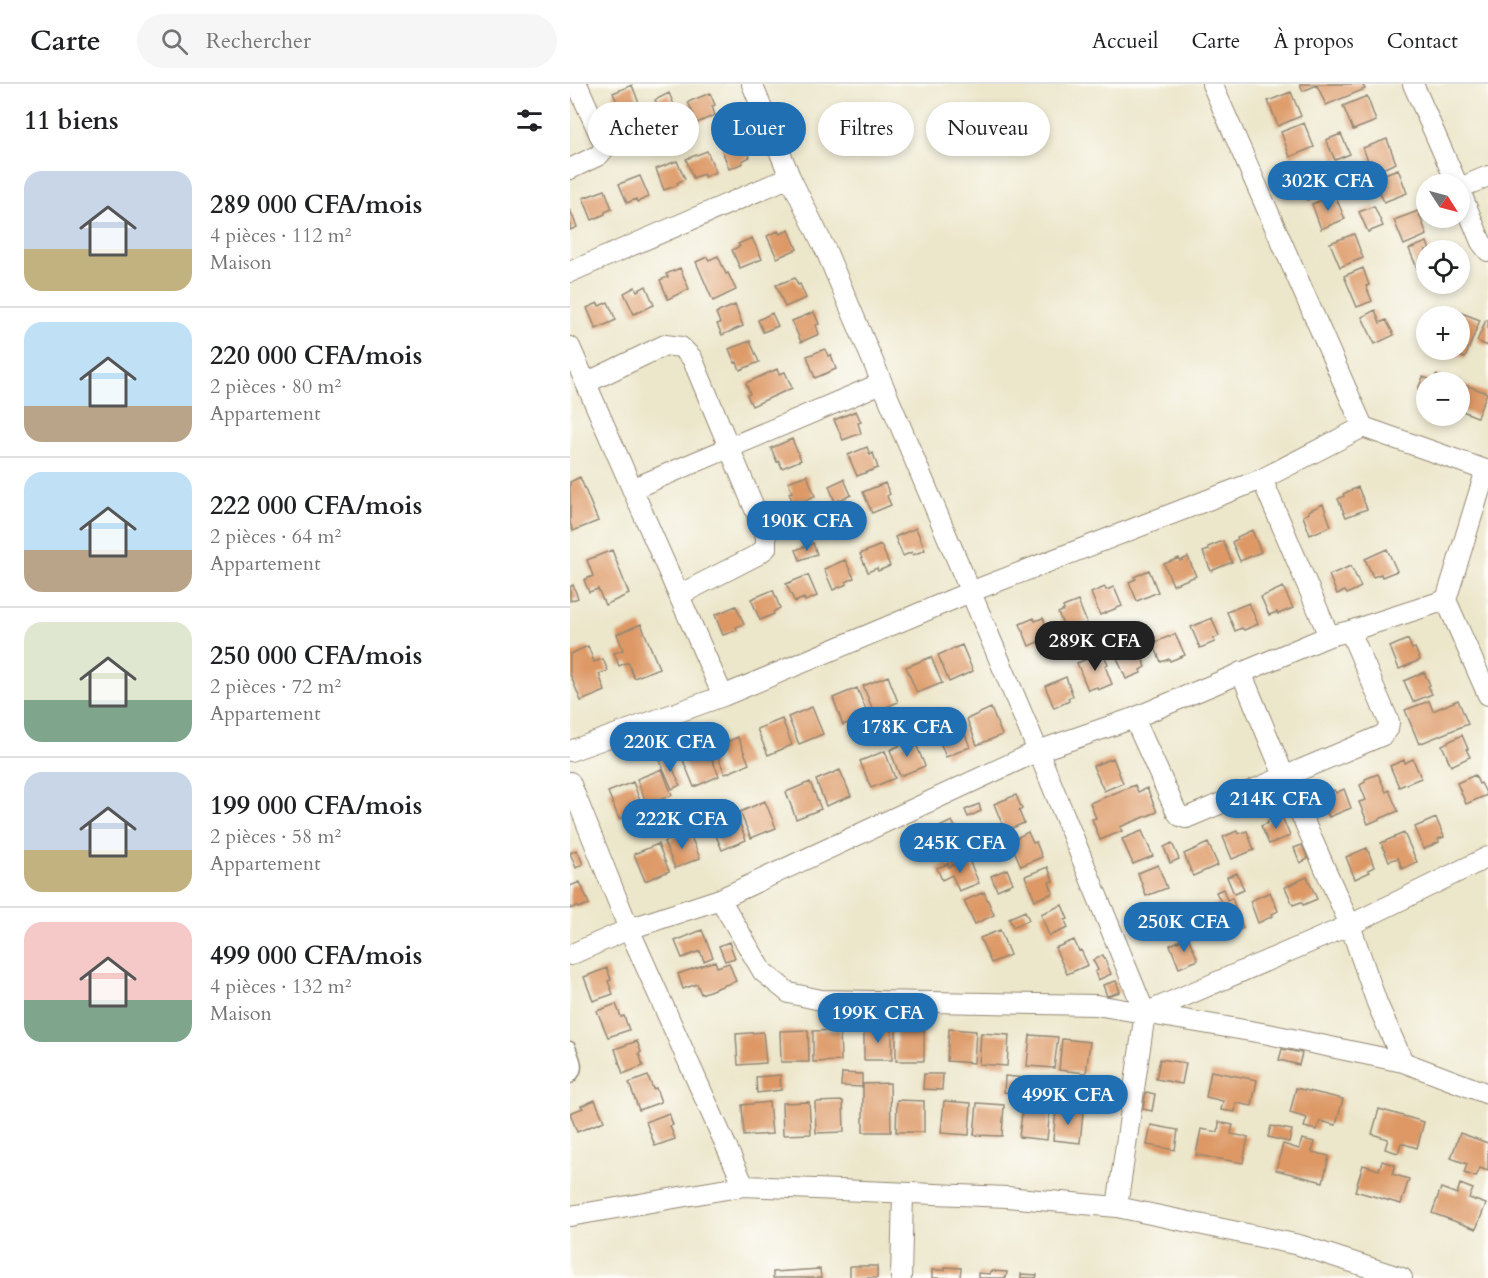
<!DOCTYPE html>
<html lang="fr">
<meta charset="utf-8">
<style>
body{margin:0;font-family:Cardo,serif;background:#f6f6f6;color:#202124;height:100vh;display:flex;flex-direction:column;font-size:22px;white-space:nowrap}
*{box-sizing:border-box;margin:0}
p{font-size:20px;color:#757577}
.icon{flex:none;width:33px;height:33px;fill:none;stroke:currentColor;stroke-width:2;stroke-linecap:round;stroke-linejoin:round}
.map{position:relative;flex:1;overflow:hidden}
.side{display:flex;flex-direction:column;background:#fff;width:570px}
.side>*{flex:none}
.hud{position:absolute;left:18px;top:18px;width:570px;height:54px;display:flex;gap:12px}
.needle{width:39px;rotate:126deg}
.controls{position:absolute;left:846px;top:90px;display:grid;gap:12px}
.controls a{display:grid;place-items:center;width:54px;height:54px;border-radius:50%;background:#fff;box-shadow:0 3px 9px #0003;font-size:30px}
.price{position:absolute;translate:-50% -51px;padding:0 14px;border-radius:21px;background:#1f6fb2;color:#fff;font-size:20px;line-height:39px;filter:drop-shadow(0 2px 3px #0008)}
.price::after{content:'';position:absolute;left:50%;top:36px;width:18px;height:14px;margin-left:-9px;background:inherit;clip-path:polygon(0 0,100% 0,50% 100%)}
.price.current{background:#222;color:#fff}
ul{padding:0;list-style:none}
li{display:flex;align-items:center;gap:18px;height:150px;padding:0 24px}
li+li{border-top:2px solid #e0e0e0}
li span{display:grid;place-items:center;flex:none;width:168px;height:120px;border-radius:18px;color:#555}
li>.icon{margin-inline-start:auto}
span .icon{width:72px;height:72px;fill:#fffc;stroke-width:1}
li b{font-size:26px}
h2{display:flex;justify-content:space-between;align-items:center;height:72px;padding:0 24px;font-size:26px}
.pill{padding:0 21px;border-radius:27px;background:#fff;box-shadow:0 3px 9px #0003;font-size:21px;line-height:54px}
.pill.current{background:#1f6fb2;color:#fff}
header{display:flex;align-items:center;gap:36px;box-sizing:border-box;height:84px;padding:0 30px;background:#fff;border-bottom:2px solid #e0e0e0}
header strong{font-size:28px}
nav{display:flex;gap:33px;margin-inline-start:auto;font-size:21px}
.search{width:420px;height:54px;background:#f6f6f6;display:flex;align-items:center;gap:15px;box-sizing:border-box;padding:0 21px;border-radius:33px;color:#757577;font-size:22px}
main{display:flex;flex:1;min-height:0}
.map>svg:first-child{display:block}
.building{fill:#dd9865}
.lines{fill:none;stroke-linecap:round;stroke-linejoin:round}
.lane-casing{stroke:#948874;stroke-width:13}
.street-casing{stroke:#948874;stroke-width:22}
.lane{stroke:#fff;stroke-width:10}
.street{stroke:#fff;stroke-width:20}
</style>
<header>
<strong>Carte</strong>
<div class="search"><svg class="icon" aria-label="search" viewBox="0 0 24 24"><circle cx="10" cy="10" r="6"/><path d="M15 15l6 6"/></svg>Rechercher</div>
<nav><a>Accueil</a><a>Carte</a><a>À propos</a><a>Contact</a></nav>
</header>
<main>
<section class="side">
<h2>11 biens<svg class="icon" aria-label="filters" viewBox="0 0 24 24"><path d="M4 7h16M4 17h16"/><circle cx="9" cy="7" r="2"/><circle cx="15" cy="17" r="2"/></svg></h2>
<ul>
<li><span style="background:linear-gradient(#c9d6e8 65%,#c2b280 0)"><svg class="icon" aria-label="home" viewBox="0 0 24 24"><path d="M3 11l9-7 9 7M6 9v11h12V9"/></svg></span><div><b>289 000 CFA/mois</b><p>4 pièces · 112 m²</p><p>Maison</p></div></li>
<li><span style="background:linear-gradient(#bfe0f5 70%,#b9a48a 0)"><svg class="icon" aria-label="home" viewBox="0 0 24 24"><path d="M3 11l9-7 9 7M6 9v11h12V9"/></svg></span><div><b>220 000 CFA/mois</b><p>2 pièces · 80 m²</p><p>Appartement</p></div></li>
<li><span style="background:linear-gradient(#bfe0f5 65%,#b9a48a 0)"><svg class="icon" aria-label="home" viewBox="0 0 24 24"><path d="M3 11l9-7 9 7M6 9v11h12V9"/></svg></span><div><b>222 000 CFA/mois</b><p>2 pièces · 64 m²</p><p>Appartement</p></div></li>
<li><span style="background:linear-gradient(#dfe7d0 65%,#7fa58c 0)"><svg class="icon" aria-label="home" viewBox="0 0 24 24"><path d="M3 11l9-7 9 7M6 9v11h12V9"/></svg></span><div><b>250 000 CFA/mois</b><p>2 pièces · 72 m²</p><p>Appartement</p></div></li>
<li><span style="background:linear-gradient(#c9d6e8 65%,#c2b280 0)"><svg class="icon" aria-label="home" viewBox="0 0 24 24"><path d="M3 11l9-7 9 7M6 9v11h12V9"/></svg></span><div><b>199 000 CFA/mois</b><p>2 pièces · 58 m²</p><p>Appartement</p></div></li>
<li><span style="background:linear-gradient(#f6c9c9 65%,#7fa58c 0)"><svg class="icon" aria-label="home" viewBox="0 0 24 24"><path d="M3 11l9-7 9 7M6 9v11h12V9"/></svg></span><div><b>499 000 CFA/mois</b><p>4 pièces · 132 m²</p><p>Maison</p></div></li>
</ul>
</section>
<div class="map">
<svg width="918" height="1194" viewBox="0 0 918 1194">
<rect width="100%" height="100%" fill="#fdfcf7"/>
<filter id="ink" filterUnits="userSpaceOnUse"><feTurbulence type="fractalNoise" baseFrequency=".0167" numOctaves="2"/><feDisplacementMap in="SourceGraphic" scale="12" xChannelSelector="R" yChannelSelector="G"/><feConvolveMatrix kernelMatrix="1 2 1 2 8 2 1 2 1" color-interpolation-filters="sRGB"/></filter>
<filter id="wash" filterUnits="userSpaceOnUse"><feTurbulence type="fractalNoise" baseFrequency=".008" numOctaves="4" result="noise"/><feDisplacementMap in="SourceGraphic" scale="24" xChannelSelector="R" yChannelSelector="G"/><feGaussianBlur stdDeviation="1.35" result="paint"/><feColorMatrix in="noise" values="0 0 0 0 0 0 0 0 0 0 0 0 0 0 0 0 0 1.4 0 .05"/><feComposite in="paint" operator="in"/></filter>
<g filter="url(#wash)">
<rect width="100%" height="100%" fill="#ece6ca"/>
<g id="blocks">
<path class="building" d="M730,0H792L795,5L756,21L747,1L733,7Z
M62,1L70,22L49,31L44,19L47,18L43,9Z
M721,8L731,32L708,42L698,17Z
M99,9L106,25L92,31L85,16Z
M140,9L145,21L142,22L145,31L127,39L118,18Z
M797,12L806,37L783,46L773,22Z
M77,35L85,56L67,64L64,56L61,57L55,44Z
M734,39L744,63L720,73L711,48Z
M771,50L780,70L765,76L756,56Z
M172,55L180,73L172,77L173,79L159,85L151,63Z
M817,55L826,79L803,89L793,64Z
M137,67L146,88L134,93L133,90L123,94L116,75Z
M107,77L115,95L107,99L108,101L94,106L86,85Z
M751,82L760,107L737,116L727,92Z
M828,85L837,109L814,118L804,94Z
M70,92L79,113L67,118L66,115L57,119L49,100Z
M35,106L42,125L35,128V130L22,136L13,114Z
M765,111L775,135L751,145L742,120Z
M804,122L813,142L798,148L789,128Z
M0,126L7,143L0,146Z
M848,127L857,151L834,161L824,136Z
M219,146L227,165L207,174L197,152L208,147L210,150Z
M784,150L793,174L770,183L760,159Z
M182,154L192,175L170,184L162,166L170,162L168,160Z
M857,158L860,166H856V193L852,182L847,184L839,165Z
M148,172L156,190L158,189L166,206L143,217L126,178L137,173L139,176Z
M110,184L119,205L98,215L90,196L98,193L96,190Z
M793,184L799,201L796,202L802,217L787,223L774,192Z
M225,194L228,201L230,200L236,214L215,223L206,201Z
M76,202L84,221L64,230L54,209L65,203L67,207Z
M38,218L46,236L26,245L17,224L28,219L29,222Z
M165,221L173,242L152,251L147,240L150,239L146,229Z
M881,225L910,236L895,274L872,266H890V232H879Z
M805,226L810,239L816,236L824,251L805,260L792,233Z
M244,228L249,240L246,241L249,250L231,258L222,237Z
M202,229L208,242L193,248L188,236Z
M916,236H918V262L907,257Z
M180,257L189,278L170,286L167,278L165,279L159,265Z
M255,265L258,272L261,271L266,285L245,294L237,272Z
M207,285L209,290L215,288L222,304L182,322L177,311L180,310L176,299Z
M866,291L883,298H856V309L848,305L853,293L864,297Z
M892,300L917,309L907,333L890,326V307Z
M286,327L291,338L288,339L291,349L273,356L264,336Z
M222,355L231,376L212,384L209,377L207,378L201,364Z
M297,363L300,371L303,369L308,384L287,392L278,371Z
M237,391L245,412L224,421L219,409L222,408L218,398Z
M10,393L28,437L3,447L0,439V398Z
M274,395L281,411L265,418L259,402Z
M315,399L320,410L317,412L321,421L302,429L293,408Z
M788,403L797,425L776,433L768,415L774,412L773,410Z
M753,420L761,442L740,451L733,432L739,429L738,427Z
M252,425L260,446L242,454L239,446L236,447L230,433Z
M346,444L355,466L343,471L342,468L333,472L325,453Z
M682,446L691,468L670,477L662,458L668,455L667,453Z
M653,457L662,478L641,487L633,468L639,466L638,463Z
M243,459L247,470L230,476L226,466Z
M311,461L320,482L308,487L307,484L298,488L290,470Z
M817,465L827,487L812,493L811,490L803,493L795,475Z
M42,466L59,510L35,521L28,505L19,508L14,496L23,492L17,476Z
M618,473L626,492L603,501L594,480L609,474L610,477Z
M275,476L284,494L276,498L277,500L263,506L254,485Z
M781,482L791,503L777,510L775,507L767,510L759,491Z
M579,486L588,508L567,517L559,498L566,495L564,493Z
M238,491L247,512L235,517L234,514L225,518L216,500Z
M3,501L8,514L0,517V503Z
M535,503L536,506L544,503L552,522L530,531L521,509Z
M713,503L723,524L708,530L707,528L699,531L691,513Z
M203,506L210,524L203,528L204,530L190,536L181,515Z
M508,517L517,539L496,547L488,529L494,526L493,523Z
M679,519L688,540L674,546L672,544L665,547L657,528Z
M166,522L174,540L166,543L167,546L153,551L145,531Z
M464,534L465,537L473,534L481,552L459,562L450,540Z
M642,534L649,552L643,555L645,558L630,564L621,543Z
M71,540L89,584L64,594L58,578L49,582L44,569L53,566L47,550Z
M605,550L615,571L600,577L599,575L591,578L583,559Z
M838,555L842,565L845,564L850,576L829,585L820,563Z
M392,561L403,587L379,598L368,571Z
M18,562L24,578L33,575L38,587L29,590L35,607L11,617L0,590V570Z
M568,565L576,583L570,586L571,589L556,595L547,574Z
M533,569L538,580L535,582L542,600L528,606L527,603L518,606L507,579Z
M361,573L372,599L347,609L336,583Z
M854,588L860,601L858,602L862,610L843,618L834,597Z
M318,592L328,618L304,628L293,602Z
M496,593L503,612L498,614L499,617L484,624L475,602Z
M287,604L298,631L273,641L263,614Z
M888,616L898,640L849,660L835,626L859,617L863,627Z
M242,623L253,650L229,660L218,633Z
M421,624L432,651L407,661L397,635Z
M212,635L222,661L198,671L187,645Z
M390,637L400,663L376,673L365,646Z
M892,651L898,665H896L900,673L881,682L872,661Z
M168,653L179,680L155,690L144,663Z
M344,655L355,682L330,692L320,666Z
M138,666L149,692L124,703L113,676Z
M315,667L325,694L301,704L290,677Z
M98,673L110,701L102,705L90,677Z
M543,674L553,699L534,707L523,682Z
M843,675L851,694L829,703L820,682L834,676L835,679Z
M92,685L102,711L77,721L67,695Z
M270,686L281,712L256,722L246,696Z
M808,690L816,708L819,706L828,727L798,740L789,718L796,716L790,701L795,698V695Z
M905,691L909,700L911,699L917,711L896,720L887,699Z
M63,698L73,725L49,735L38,708Z
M240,698L251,725L226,735L216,708Z
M565,701L568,708L577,704L587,728L550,743L552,747L530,756L522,735L526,734L520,719Z
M774,705L781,724L759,733L750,712L764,706L766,709Z
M446,711L452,725L449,727L454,739L435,747L424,720Z
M195,717L206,744L181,754L170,728Z
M409,720L411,727L398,733L395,726Z
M166,729L176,756L152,766L141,739Z
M711,730L720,752L699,760L691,742L698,739L697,737Z
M866,734L874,753L868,755L869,758L854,765L845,743Z
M382,737L393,759L373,768L363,746Z
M572,747L583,772L563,780L552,755Z
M667,747L668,750L677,747L684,766L662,775L653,753Z
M119,748L130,774L105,784L94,758Z
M458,748L463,759L466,758L472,773L451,782L440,757Z
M834,749L847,778L832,785L828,774L819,777L811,759Z
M602,759L609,775L600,779L594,763Z
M638,759L648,781L623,792L614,770Z
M88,760L99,787L75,797L64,770Z
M732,761L738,775L730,779L724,764Z
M797,764L804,783L798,786L800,788L785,795L776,773Z
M7,766L13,780L6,784L0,769Z
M398,774L409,799L389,807L382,791L372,796L367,784L378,780L379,783Z
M588,781L597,804L576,812L568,789Z
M478,783L483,797L479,798L483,809L465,816L455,792Z
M437,785L443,799L427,806L421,792Z
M667,789L674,806L664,810L657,793Z
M737,793L747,815L733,821L731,818L723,821L715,803Z
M10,798L19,820L8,824L7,822L0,825V802Z
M653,805L657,816L662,814L673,844L651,853L639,823L651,818L646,808Z
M414,808L424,831L405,840L394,817Z
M700,808L708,827L702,830L703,832L688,839L680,817Z
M604,819L613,842L593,850L584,827Z
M492,821L498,835L495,836L498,844L479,852L471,830Z
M455,827L459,836L443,843L439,834Z
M634,832L641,847L631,851L625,836Z
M132,846L143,873L134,877L130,867L112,874L105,857Z
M430,846L440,871L421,879L410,854Z
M618,853L628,876L609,884L600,861Z
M504,856L509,867L511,866L518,881L497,890L485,864Z
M159,858L165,874L155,877L149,862Z
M533,871L541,890L528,896L525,888L528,886L523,876Z
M145,877L147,883L159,879L166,897L131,910L127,900L113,905L108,890Z
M37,884L41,896L38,897L43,910L23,917L14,893Z
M546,897L550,908L537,912L533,901Z
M46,920L51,933L54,932L59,946L38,953L27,927Z
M294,944L322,945V976H294Z
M379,945L406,947L404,979L377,977Z
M238,946L239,978H211L210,947Z
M270,946L271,977L243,978V947Z
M326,946H354V977H326Z
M193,948L196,979L168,981L166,950Z
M411,949L439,951L437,982L409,980Z
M460,951L488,953L484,984L457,982Z
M492,955L520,958L516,989L489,986Z
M67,957L71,968L69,969L73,982L53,990L45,965Z
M712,965L732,969L729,981L709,976Z
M590,975L616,979L612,1000L586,995Z
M641,987L687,996L682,1022L666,1019L665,1028L651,1026L653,1017L636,1013Z
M272,989L292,990V1003L271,1002Z
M354,990H373L372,1006L353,1005Z
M210,991L211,1006L187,1009L186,993Z
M78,992L83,1005L86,1004L91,1018L69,1026L59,999Z
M435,992L455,994L453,1010L434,1008Z
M320,999L321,1048H293V1000Z
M528,1002L536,1004L534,1019L525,1018Z
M726,1004L773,1015L766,1041L750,1037L747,1046L734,1043L737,1034L720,1029Z
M576,1008L585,1010L582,1027L573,1025Z
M25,1016L34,1037L7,1048L0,1029L13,1024L11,1022Z
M327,1016L354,1017V1048H326Z
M273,1017L274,1048L246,1049L245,1018Z
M374,1017L401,1019L399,1051L371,1049Z
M199,1018L202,1050L174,1052L172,1021Z
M239,1018L241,1050L213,1051L212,1019Z
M407,1019L434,1021L432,1052L404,1051Z
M453,1022L480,1025L477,1056L449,1053Z
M809,1025L854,1038L847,1064L831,1059L828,1069L815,1065L818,1055L802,1050Z
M486,1026L513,1028L510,1059L483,1056Z
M99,1029L103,1041L100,1042L105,1055L85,1062L76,1038Z
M649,1038L663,1041L661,1050L678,1053L673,1079L626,1071L631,1045L648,1048Z
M581,1041L608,1046L605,1066L577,1061Z
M701,1042L722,1046L719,1058L698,1053Z
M890,1049L918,1059V1087L910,1084L906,1093L894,1089L897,1080L881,1074Z
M732,1055L745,1058L742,1068L759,1072L753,1098L706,1086L713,1060L729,1065Z
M812,1077L825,1081L822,1090L839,1095L831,1120L785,1107L793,1081L809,1086Z
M890,1100L903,1105L899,1114L916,1120L906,1145L862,1129L871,1104L887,1110Z
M280,1182H307V1194H280Z
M375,1183L391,1184L390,1194H362V1186H375Z
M250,1185L251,1194H203V1188Z
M421,1187L437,1188L436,1194H408V1189L420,1190Z
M451,1190L467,1191L466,1194H451Z"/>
</g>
</g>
<g filter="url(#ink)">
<use href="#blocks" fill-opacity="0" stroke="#948874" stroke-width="1.5"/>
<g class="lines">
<defs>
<path id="lane" d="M0,963C4,975 11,984 0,994"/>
<path id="street" d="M182,0L220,93L257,169L468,667L575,929L547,1123
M642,0L793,343
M843,0L887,100
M0,85L29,71L34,65L33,58L7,0
M890,104L918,92
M890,107L911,158L918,167
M0,188L220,93
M0,263L153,612
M16,299L95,261L111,263L122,274L196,452V464L187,471L109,511
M916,386L876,516L918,611
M692,395L759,552
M62,405L312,299
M671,588L714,692L780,841L807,919L833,978
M564,634L606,727L610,732L616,734L813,651L818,645L819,638L780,547
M0,667L153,612L400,508L692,395L793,343L918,387
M0,698L59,845L174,1102
M150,815L193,888L219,909L251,916L526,921L698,950L833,978L918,1010
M0,871L59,845L150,815L468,667L564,634L759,552L780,547L876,516
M575,929L780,841L918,773
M0,1132L174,1102L437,1113L547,1123L729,1161L832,1194
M331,1194L333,1109"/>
</defs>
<use href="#lane" class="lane-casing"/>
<use href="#street" class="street-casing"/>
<use href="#lane" class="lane"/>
<use href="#street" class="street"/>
</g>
</g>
</svg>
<div class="controls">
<a><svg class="needle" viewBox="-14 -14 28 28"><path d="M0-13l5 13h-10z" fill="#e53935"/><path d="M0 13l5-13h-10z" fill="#757577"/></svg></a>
<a><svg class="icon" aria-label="locate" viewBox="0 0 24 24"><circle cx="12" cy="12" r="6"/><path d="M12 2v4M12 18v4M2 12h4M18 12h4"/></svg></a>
<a>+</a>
<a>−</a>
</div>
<b class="price" style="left:758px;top:128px">302K CFA</b>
<b class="price" style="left:237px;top:468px">190K CFA</b>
<b class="price current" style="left:525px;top:588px">289K CFA</b>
<b class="price" style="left:337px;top:674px">178K CFA</b>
<b class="price" style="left:100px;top:689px">220K CFA</b>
<b class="price" style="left:706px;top:746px">214K CFA</b>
<b class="price" style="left:112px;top:766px">222K CFA</b>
<b class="price" style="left:390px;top:790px">245K CFA</b>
<b class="price" style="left:614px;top:869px">250K CFA</b>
<b class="price" style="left:308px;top:960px">199K CFA</b>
<b class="price" style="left:498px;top:1042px">499K CFA</b>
<div class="hud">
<a class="pill">Acheter</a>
<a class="pill current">Louer</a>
<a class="pill">Filtres</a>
<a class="pill">Nouveau</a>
</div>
</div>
</main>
